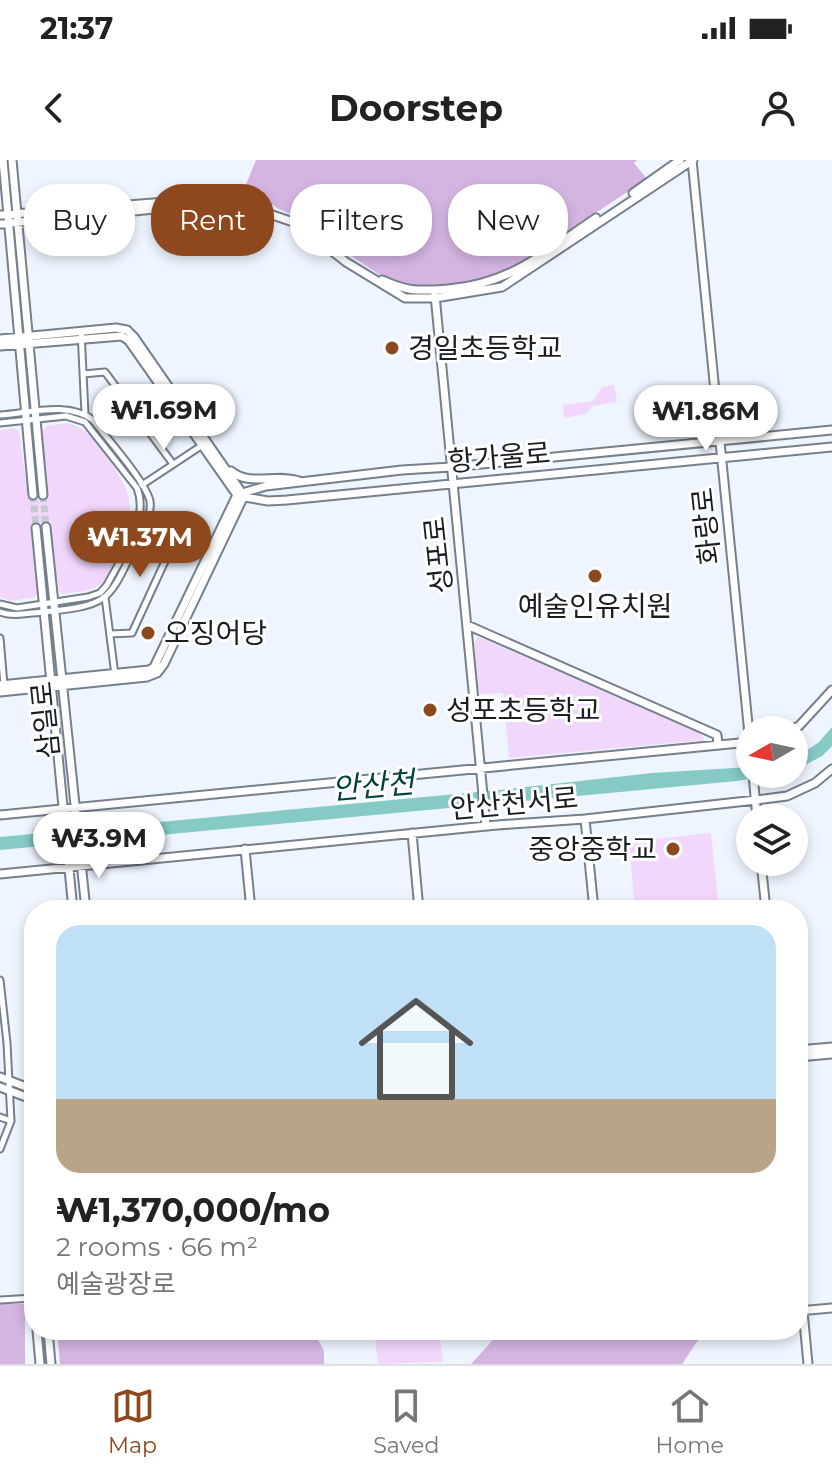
<!DOCTYPE html>
<meta charset="utf-8">
<style>
body{margin:0;font-family:Montserrat,"Noto Sans KR",sans-serif;background:#f6f6f6;color:#222;height:100vh;display:flex;flex-direction:column;font-size:30px;white-space:nowrap}
*{box-sizing:border-box;margin:0}
p{font-size:26px;color:#767676}
.icon{flex:none;width:44px;height:44px;fill:none;stroke:currentColor;stroke-width:2;stroke-linecap:round;stroke-linejoin:round}
.map{position:relative;flex:1;overflow:hidden}
.panel{position:absolute;left:24px;top:740px;width:784px;height:440px;display:flex;flex-direction:column;background:#fff;border-radius:32px;box-shadow:0 4px 12px #0003}
.panel>*{flex:none}
.banner{position:absolute;left:24px;top:24px;width:784px;height:72px;display:flex;gap:16px}
.needle{width:52px;rotate:261deg}
.buttons{position:absolute;left:736px;top:556px;display:grid;gap:16px}
.buttons a{display:grid;place-items:center;width:72px;height:72px;border-radius:50%;background:#fff;box-shadow:0 4px 12px #0003;font-size:40px}
.price{position:absolute;translate:-50% -68px;padding:0 18px;border-radius:28px;background:#fff;color:#222;font-size:26px;line-height:52px;filter:drop-shadow(0 2px 4px #0008)}
.price::after{content:'';position:absolute;left:50%;top:48px;width:24px;height:18px;margin-left:-12px;background:inherit;clip-path:polygon(0 0,100% 0,50% 100%)}
.price.on{background:#8d491d;color:#fff}
ul{padding:0;list-style:none}
li{display:grid;align-content:center;gap:16px;height:424px;padding:0 32px}
li+li{border-top:2px solid #e0e0e0}
li span{display:grid;place-items:center;height:248px;border-radius:24px;color:#555}
li>.icon{margin-inline-start:auto}
span .icon{width:144px;height:144px;fill:#fffc;stroke-width:1}
li b{font-size:34px}
.chip{padding:0 28px;border-radius:32px;background:#fff;box-shadow:0 4px 12px #0003;font-size:28px;line-height:72px}
.chip.on{background:#8d491d;color:#fff}
.status{display:flex;justify-content:space-between;align-items:center;height:56px;padding:0 40px;background:#fff;direction:ltr}
.status svg{height:22px;fill:currentColor}
header{display:flex;justify-content:space-between;align-items:center;height:104px;padding:0 32px;background:#fff;font-size:36px;font-weight:700}
.tab-bar{display:flex;justify-content:space-around;align-items:center;height:112px;border-top:2px solid #e0e0e0;background:#fff;font-size:22px;color:#767676}
.tab-bar a{display:grid;justify-items:center;gap:4px}
.tab-bar .on{color:#8d491d}
.map>svg:first-child{display:block}
.green{fill:#f2d7fd}
.forest{fill:#d4b5e2}
.water{fill:#85cac5}
.lines{fill:none;stroke-linecap:round;stroke-linejoin:round}
.secondary-tunnel{stroke:#c4cad2;stroke-width:7;stroke-dasharray:7 3.5;stroke-linecap:butt}
.street-casing{stroke:#75808d;stroke-width:9}
.secondary-casing{stroke:#75808d;stroke-width:11}
.street{stroke:#fff;stroke-width:5}
.secondary{stroke:#fff;stroke-width:7}
.poi-dot{fill:#8d491d;stroke:#fff;stroke-width:3}
.labels{text-anchor:middle;stroke-width:6;stroke-linejoin:round;paint-order:stroke}
.poi-label{font-size:28px;fill:#1a1e23;stroke:#fff;text-anchor:start}
.street-label{font-size:28px;fill:#1a1e23;stroke:#fff}
.water-label{font-size:30px;font-style:italic;fill:#00423f;stroke:#fff}
</style>
<div class="status"><b>21:37</b><svg viewBox="0 0 49 12"><path d="M0 12V9h3v3zM5 12V6h3v6zM10 12V3h3v9zM15 12V0h3v12zM26 1h20v11H26zM47 4h2v5h-2z"/></svg></div>
<header><svg class="icon" aria-label="back" viewBox="0 0 24 24"><path d="M15 5l-7 7 7 7"/></svg>Doorstep<svg class="icon" aria-label="person" viewBox="0 0 24 24"><circle cx="12" cy="8" r="4"/><path d="M4 21q1-7 8-7t8 7"/></svg></header>
<div class="map">
<svg width="832" height="1204" viewBox="0 0 832 1204">
<rect width="100%" height="100%" fill="#eef5fe"/>
<path class="green" d="M614,225L617,242L593,246L586,254L564,258L563,245L592,241L602,227Z
M68,263C74,265 80,267 85,271C99,283 126,321 129,339C133,359 118,405 104,421C94,432 75,432 62,434L59,431L50,367L31,368L37,434L35,437L11,441L0,437V270L14,268L19,271L28,336L48,334L42,272L47,266Z
M478,477L701,572L704,580L509,598L503,533L479,534L474,483Z
M711,673L719,750H635L629,682Z
M374,1170H439L443,1202L378,1204Z"/>
<path class="forest" d="M256,0H637L634,3L647,19L521,102L495,116L469,123L408,127L378,114L340,88L313,64L279,49L245,27Z
M0,1144H25V1204H0Z
M57,1170H313L324,1191V1204H60Z
M502,1170H705L682,1204H471Z"/>
<path class="water" d="M832,567V586L822,596L794,611V599L819,582Z
M750,607V614H777L737,621L0,690V677L499,630L652,613Z"/>
<g class="lines">
<path class="secondary-tunnel" d="M33,335L36,368
M43,335L46,367"/>
<defs>
<path id="street" d="M81,171L85,254
M83,214L105,212L173,304
M0,255C30,253 68,241 93,260C106,277 146,322 150,341C152,355 143,370 137,382C108,442 111,445 43,452C29,453 13,457 0,452
M0,263L66,256L85,262L137,328C150,360 121,397 107,425L100,433L88,437L17,448L0,444
M142,325L204,284
M140,356L212,389
M105,437L115,515
M110,474L132,473L178,373
M0,478L4,525
M0,820L7,883L11,961L0,989
M0,957L11,961
M0,1140L34,1138"/>
<path id="secondary" d="M3,0L33,335
M12,0L43,335
M692,0L750,584
M633,33L680,0
M0,55L217,38L248,41L264,46
M0,64L217,43L240,44L296,63L346,102L405,138H435L502,127L693,0
M382,120C409,132 418,131 448,129C511,124 545,92 596,58
M435,135L486,666
M0,179L116,168L127,170L134,177L242,333L243,338L164,504L157,513L147,517L0,532
M0,186L122,176L129,181L237,335L154,507L149,510L0,525
M231,311C250,327 277,313 299,321
M239,334L266,326L402,310L451,307L832,270
M239,336L268,341L287,340L832,287
M46,367L86,750
M36,368L73,750
M467,465L717,575L718,585
M791,570L799,566L832,530
M753,614L757,658
M0,655L750,582
M585,659L594,750
M412,673L419,750
M245,689L251,750
M761,702L766,750
M0,714L497,665L585,659L756,640L787,636L815,623L832,609
M798,890L832,887
M798,897L832,894
M0,917L34,930
M0,927L34,940
M798,1098L808,1204
M798,1151L832,1148
M37,1170L40,1204
M48,1170L51,1204"/>
</defs>
<use href="#street" class="street-casing"/>
<use href="#secondary" class="secondary-casing"/>
<use href="#street" class="street"/>
<use href="#secondary" class="secondary"/>
</g>
<g class="poi-dot">
<circle cx="392" cy="188" r="8"/>
<circle cx="595" cy="416" r="8"/>
<circle cx="148" cy="473" r="8"/>
<circle cx="430" cy="550" r="8"/>
<circle cx="673" cy="689" r="8"/>
</g>
<g class="labels">
<g class="poi-label">
<text x="408" y="198">경일초등학교</text>
<text x="595" y="456" text-anchor="middle">예술인유치원</text>
<text x="164" y="483">오징어당</text>
<text x="446" y="560">성포초등학교</text>
<text x="657" y="699" text-anchor="end">중앙중학교</text>
</g>
<g class="street-label">
<text transform="translate(499 297) rotate(-5)" y="10">항가울로</text>
<text transform="translate(706 366) rotate(-96)" y="10">화랑로</text>
<text transform="translate(438 395) rotate(-96)" y="10">성포로</text>
<text transform="translate(45 560) rotate(-96)" y="10">삼일로</text>
<text transform="translate(514 643) rotate(-5)" y="10">안산천서로</text>
</g>
<g class="water-label">
<text transform="translate(373 626) rotate(-5)" y="10">안산천</text>
</g>
</g>
</svg>
<div class="buttons">
<a><svg class="needle" viewBox="-14 -14 28 28"><path d="M0-13l5 13h-10z" fill="#e53935"/><path d="M0 13l5-13h-10z" fill="#767676"/></svg></a>
<a><svg class="icon" aria-label="layers" viewBox="0 0 24 24"><path d="M12 4l9 5-9 5-9-5zM3 14l9 5 9-5"/></svg></a>
</div>
<b class="price" style="left:164px;top:292px">₩1.69M</b>
<b class="price" style="left:706px;top:293px">₩1.86M</b>
<b class="price on" style="left:140px;top:419px">₩1.37M</b>
<b class="price" style="left:99px;top:720px">₩3.9M</b>
<div class="banner">
<a class="chip">Buy</a>
<a class="chip on">Rent</a>
<a class="chip">Filters</a>
<a class="chip">New</a>
</div>
<section class="panel">
<ul>
<li><span style="background:linear-gradient(#bfe0f5 70%,#b9a48a 0)"><svg class="icon" aria-label="home" viewBox="0 0 24 24"><path d="M3 11l9-7 9 7M6 9v11h12V9"/></svg></span><div><b>₩1,370,000/mo</b><p>2 rooms · 66 m²</p><p>예술광장로</p></div></li>
</ul>
</section>
</div>
<nav class="tab-bar">
<a class="on"><svg class="icon" aria-label="map" viewBox="0 0 24 24"><path d="M3 6l6-2 6 2 6-2v14l-6 2-6-2-6 2zM9 4v14M15 6v14"/></svg>Map</a>
<a><svg class="icon" aria-label="saved" viewBox="0 0 24 24"><path d="M7 4h10v16l-5-4-5 4z"/></svg>Saved</a>
<a><svg class="icon" aria-label="home" viewBox="0 0 24 24"><path d="M3 11l9-7 9 7M6 9v11h12V9"/></svg>Home</a>
</nav>
